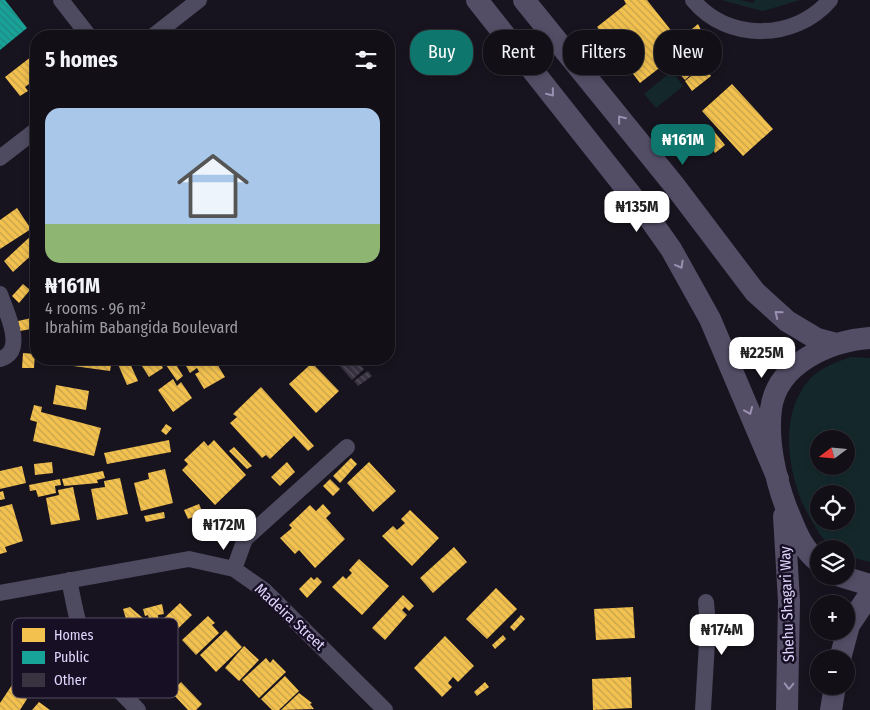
<!DOCTYPE html>
<meta charset="utf-8">
<style>
body{margin:0;font-family:"Fira Sans Condensed",sans-serif;background:#1b1820;color:#f1f3f6;height:100vh;display:flex;flex-direction:column;font-size:19px;white-space:nowrap}
*{box-sizing:border-box;margin:0}
p{font-size:16px;color:#9c9ca1}
.icon{flex:none;width:28px;height:28px;fill:none;stroke:currentColor;stroke-width:2;stroke-linecap:round;stroke-linejoin:round}
.map{position:relative;flex:1;overflow:hidden}
.sheet{position:absolute;left:30px;top:30px;width:365px;height:335px;display:flex;flex-direction:column;background:#120f17;border-radius:20px;box-shadow:0 2px 8px #0003,0 0 0 1px #312f36}
.sheet>*{flex:none}
.banner{position:absolute;left:410px;top:30px;width:385px;height:45px;display:flex;gap:10px}
.needle{width:32px;rotate:254deg}
.controls{position:absolute;left:810px;top:430px;display:grid;gap:10px}
.controls a{display:grid;place-items:center;width:45px;height:45px;border-radius:50%;background:#120f17;box-shadow:0 2px 8px #0003,0 0 0 1px #312f36;font-size:25px}
.price{position:absolute;translate:-50% -42px;padding:0 11px;border-radius:10px;background:#fff;color:#222;font-size:16px;line-height:32px;filter:drop-shadow(0 1px 2px #0008)}
.price::after{content:'';position:absolute;left:50%;top:30px;width:15px;height:11px;margin-left:-8px;background:inherit;clip-path:polygon(0 0,100% 0,50% 100%)}
.price.on{background:#0f766e;color:#fff}
ul{padding:0;list-style:none}
li{display:grid;align-content:center;gap:10px;height:265px;padding:0 15px}
li span{display:grid;place-items:center;height:155px;border-radius:15px;color:#555}
li>.icon{margin-inline-start:auto}
span .icon{width:90px;height:90px;fill:#fffc;stroke-width:1}
li b{font-size:21px}
h2{display:flex;justify-content:space-between;align-items:center;height:60px;padding:0 15px;font-size:21px}
.chip{padding:0 18px;border-radius:20px;background:#120f17;box-shadow:0 2px 8px #0003,0 0 0 1px #312f36;font-size:18px;line-height:45px}
.chip.on{background:#0f766e;color:#fff}
.map>svg:first-child{display:block}
.grass{fill:#14282c;fill-rule:evenodd}
.homes{fill:url(#homes-back-hatch)}
.public{fill:url(#public-back-hatch)}
.building{fill:url(#building-back-hatch)}
.lines{fill:none;stroke-linecap:round;stroke-linejoin:round}
.street{stroke:#4e4a60;stroke-width:16}
.secondary{stroke:#534d66;stroke-width:22}
.oneway{stroke:#9a91b2}
.labels{text-anchor:middle;stroke-width:5;stroke-linejoin:round;paint-order:stroke}
.street-label{font-size:15px;fill:#e0d5fd;stroke:#171024}
.key{fill:#171024;stroke:#534b65;stroke-width:1}
.key-label{font-size:14px;fill:#e0d5fd}
</style>
<div class="map">
<svg width="870" height="710" viewBox="0 0 870 710">
<defs>
<pattern id="homes-back-hatch" width="6" height="6" patternUnits="userSpaceOnUse" patternTransform="scale(1.25)"><rect width="6" height="6" fill="#f2c14e"/><path d="M-1 5l2 2M0 0l6 6M5-1l2 2" fill="none" stroke="#c6a14e"/></pattern>
<pattern id="public-back-hatch" width="6" height="6" patternUnits="userSpaceOnUse" patternTransform="scale(1.25)"><rect width="6" height="6" fill="#17a398"/><path d="M-1 5l2 2M0 0l6 6M5-1l2 2" fill="none" stroke="#248581"/></pattern>
<pattern id="building-back-hatch" width="6" height="6" patternUnits="userSpaceOnUse" patternTransform="scale(1.25)"><rect width="6" height="6" fill="#383241"/><path d="M-1 5l2 2M0 0l6 6M5-1l2 2" fill="none" stroke="#544f5d"/></pattern>
</defs>
<rect width="100%" height="100%" fill="#18141f"/>
<path class="grass" d="M721,0H740L753,3L755,0H800L763,11Z
M672,71L683,86L656,108L644,94Z
M850,357L870,358V562L846,556V549C829,549 821,537 813,523C788,484 775,412 813,376C823,367 837,362 850,357ZM819,439H846V466H819ZM819,494H846V521H819Z"/>
<path class="homes" d="M624,0H647L685,48L640,83L597,27L626,4Z
M698,24L703,34L699,37L692,29Z
M36,53V85L33,81L25,87L28,91L20,96L5,77Z
M694,57L701,65L685,80L678,72Z
M703,66L711,76L692,91L685,81Z
M732,84L773,129L743,156L702,111Z
M713,130L725,145L715,153L703,138Z
M17,208L31,229L0,249V220Z
M34,233L36,236V251L13,272L4,261Z
M23,284L30,290L19,303L12,296Z
M36,317V328L20,331L18,321Z
M23,353L35,354L34,368H22Z
M44,359H112L110,371L44,362Z
M128,359L138,381L127,385L117,362Z
M146,359H158L163,368L149,377L140,363Z
M182,359H201L202,361L214,359L225,377L204,389L195,374L199,372L197,368L190,373Z
M173,360L183,376L177,381L166,365Z
M312,363L339,391L316,413L289,384Z
M173,379L177,386L181,382L192,398L173,412L158,390Z
M56,385L89,391L86,410L53,404Z
M261,387L314,446L308,451L294,436L270,459L266,455L262,458L230,423L237,417L233,414Z
M34,405L42,407L41,412L101,428L94,456L33,441L37,422L30,420Z
M166,424L172,428L166,435L161,431Z
M169,440L171,452L107,464L104,453Z
M214,440L246,475L215,505L182,470L188,464L184,460L204,441L208,446Z
M234,447L252,466L247,469L229,451Z
M351,458L357,464L340,483L333,476Z
M52,462L53,473L35,475L34,464Z
M287,462L295,472L280,486L271,477Z
M369,462L396,491L373,512L347,483Z
M22,466L26,483L0,489V471Z
M165,469L173,503L141,511L134,483L149,479L148,473Z
M103,471L105,478L97,480L98,483L64,486L62,479Z
M120,478L128,514L97,520L91,489L105,487L104,481Z
M60,479L61,485L55,486L56,493L38,497L36,490L30,491L29,485Z
M330,479L340,489L333,496L323,486Z
M73,487L80,520L51,525L46,498L59,495L58,490Z
M3,491L5,499L0,500V492Z
M12,504L23,541L5,547L7,552L0,554V507Z
M199,504L203,513L188,519L184,510Z
M323,504L331,513L326,518L345,539L315,568L299,550L295,554L280,538L292,528L289,525L310,505L316,511Z
M410,510L439,538L412,566L382,536L393,526L397,530L405,523L401,519Z
M164,512L165,518L146,522L144,516Z
M454,547L467,562L433,593L420,578Z
M359,559L389,586L362,615L332,587L343,576L346,579L352,573L349,570Z
M311,577L314,580L317,577L322,582L307,598L299,589Z
M496,588L517,609L487,639L466,619Z
M403,595L414,606L409,611L405,607L402,610L407,615L385,640L372,628Z
M180,603L192,615L160,646L151,637L147,641L126,619L123,609L130,607L151,625L148,615L145,616L143,609L162,604L164,614L158,615L159,623Z
M633,607L635,638L596,640L594,609Z
M521,615L525,619L514,631L510,627Z
M208,616L215,623L212,625L219,633L196,655L182,640Z
M226,630L242,647L216,672L200,655Z
M503,635L506,639L495,649L492,645Z
M445,636L474,666L458,682L453,677L448,683L452,687L442,697L414,668Z
M244,646L259,660L239,681L225,668Z
M266,658L270,663L273,659L286,672L259,698L242,680Z
M285,676L299,691L279,710H272L261,699Z
M631,677L632,708L593,710L592,679Z
M14,682L22,688L18,693L27,699L20,710H0V703Z
M181,682L202,704L196,710H188L171,692Z
M485,682L489,687L477,696L474,692Z
M299,693L312,703L310,704L314,709L281,710Z
M39,702L50,710H32Z"/>
<path class="public" d="M0,0H5L27,28L0,50Z"/>
<path class="building" d="M343,359H355L364,369L352,380L338,364Z
M368,371L372,376L358,386L354,381Z"/>
<g class="lines">
<path class="street" d="M61,0L89,36
M693,0C727,42 795,41 830,0
M153,36L199,0
M0,158L36,130
M0,294C6,312 27,351 0,359
M234,569L245,539L347,447
M69,580C74,602 77,626 87,647C97,671 120,691 138,710
M0,593L189,559L234,569L264,590L385,710
M703,710L708,626L706,602"/>
<path class="secondary" d="M477,0L647,215L671,249L710,319L778,479
M524,0L674,185L755,292L787,321L817,339L836,344
M784,516L789,601L787,710
M819,562C801,549 794,526 786,507C775,478 767,439 771,409C777,363 830,341 870,338
M840,576L870,585
M840,659L849,625L870,594
M831,710L835,686"/>
</g>
<defs><path id="oneway-chevron" d="M-2-3.5L2.5 0L-2 3.5" fill="none" stroke-width="1.6" stroke-linecap="round" stroke-linejoin="round" transform="scale(1.25)"/></defs>
<g class="oneway">
<use href="#oneway-chevron" transform="translate(551 93) rotate(51)"/>
<use href="#oneway-chevron" transform="translate(621 119) rotate(-129)"/>
<use href="#oneway-chevron" transform="translate(680 265) rotate(61)"/>
<use href="#oneway-chevron" transform="translate(778 314) rotate(-141)"/>
<use href="#oneway-chevron" transform="translate(749 411) rotate(67)"/>
<use href="#oneway-chevron" transform="translate(789 686) rotate(92)"/>
</g>
<g class="labels">
<g class="street-label">
<text transform="translate(787 604) rotate(-92)" y="5">Shehu Shagari Way</text>
<text transform="translate(290 617) rotate(43)" y="5">Madeira Street</text>
</g>
</g>
<rect x="12" y="618" width="166" height="80" rx="8" class="key"/>
<rect x="22" y="628" width="23" height="14" fill="#f2c14e"/>
<rect x="22" y="651" width="23" height="13" fill="#17a398"/>
<rect x="22" y="673" width="23" height="14" fill="#383241"/>
<g class="key-label">
<text x="54" y="640">Homes</text>
<text x="54" y="662">Public</text>
<text x="54" y="685">Other</text>
</g>
</svg>
<div class="controls">
<a><svg class="needle" viewBox="-14 -14 28 28"><path d="M0-13l5 13h-10z" fill="#e53935"/><path d="M0 13l5-13h-10z" fill="#9c9ca1"/></svg></a>
<a><svg class="icon" aria-label="locate" viewBox="0 0 24 24"><circle cx="12" cy="12" r="6"/><path d="M12 2v4M12 18v4M2 12h4M18 12h4"/></svg></a>
<a><svg class="icon" aria-label="layers" viewBox="0 0 24 24"><path d="M12 4l9 5-9 5-9-5zM3 14l9 5 9-5"/></svg></a>
<a>+</a>
<a>−</a>
</div>
<b class="price on" style="left:683px;top:166px">₦161M</b>
<b class="price" style="left:637px;top:233px">₦135M</b>
<b class="price" style="left:762px;top:379px">₦225M</b>
<b class="price" style="left:224px;top:551px">₦172M</b>
<b class="price" style="left:722px;top:656px">₦174M</b>
<div class="banner">
<a class="chip on">Buy</a>
<a class="chip">Rent</a>
<a class="chip">Filters</a>
<a class="chip">New</a>
</div>
<section class="sheet">
<h2>5 homes<svg class="icon" aria-label="filters" viewBox="0 0 24 24"><path d="M4 7h16M4 17h16"/><circle cx="9" cy="7" r="2"/><circle cx="15" cy="17" r="2"/></svg></h2>
<ul>
<li><span style="background:linear-gradient(#a9c7e8 75%,#8fb573 0)"><svg class="icon" aria-label="home" viewBox="0 0 24 24"><path d="M3 11l9-7 9 7M6 9v11h12V9"/></svg></span><div><b>₦161M</b><p>4 rooms · 96 m²</p><p>Ibrahim Babangida Boulevard</p></div></li>
</ul>
</section>
</div>
